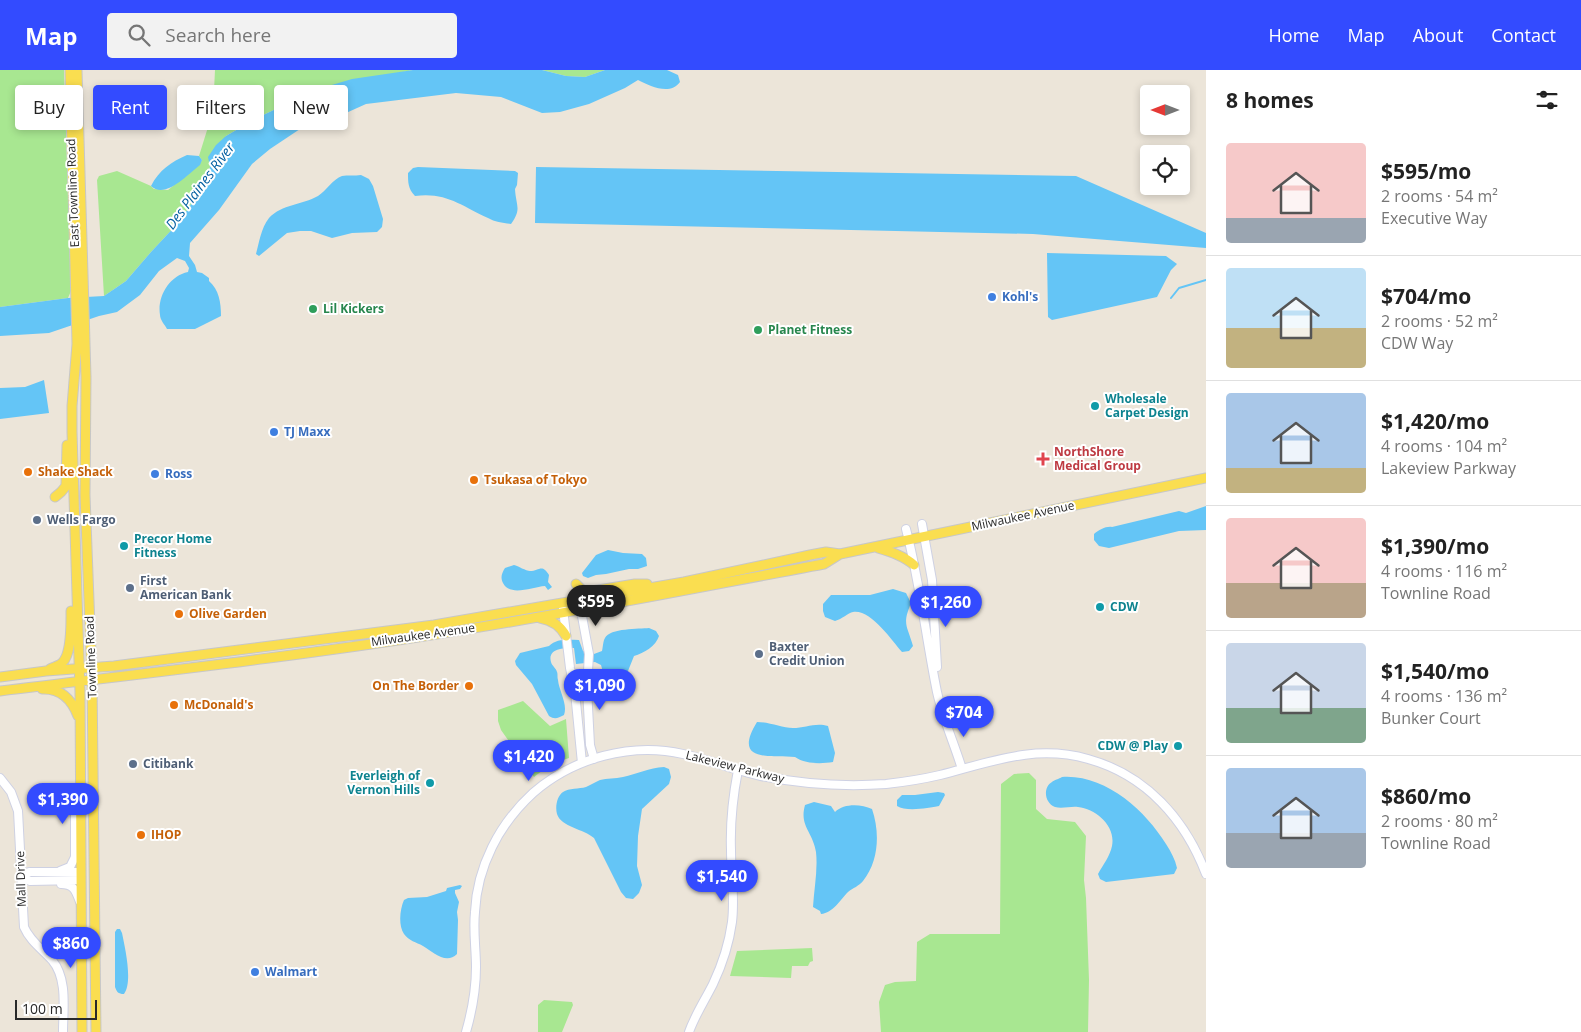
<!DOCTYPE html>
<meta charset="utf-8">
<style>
body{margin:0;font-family:"Open Sans",sans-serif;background:#f2f2f2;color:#222;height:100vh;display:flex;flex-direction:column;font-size:19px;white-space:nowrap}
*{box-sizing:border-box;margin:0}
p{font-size:16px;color:#767676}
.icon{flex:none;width:28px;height:28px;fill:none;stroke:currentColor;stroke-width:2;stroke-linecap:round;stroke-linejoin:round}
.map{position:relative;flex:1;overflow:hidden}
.details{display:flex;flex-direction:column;background:#fff;width:375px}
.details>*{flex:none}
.hud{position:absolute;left:15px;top:15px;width:475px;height:45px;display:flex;gap:10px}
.needle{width:32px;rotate:270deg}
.buttons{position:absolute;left:1140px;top:15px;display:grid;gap:10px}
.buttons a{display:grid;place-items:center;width:50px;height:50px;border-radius:5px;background:#fff;box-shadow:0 2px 8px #0003;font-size:25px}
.scale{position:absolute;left:15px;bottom:12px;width:82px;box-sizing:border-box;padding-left:5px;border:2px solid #292929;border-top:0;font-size:14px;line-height:18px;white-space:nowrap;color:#292929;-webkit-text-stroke:4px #fff;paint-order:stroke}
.price{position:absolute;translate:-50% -42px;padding:0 11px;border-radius:18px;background:#334bff;color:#fff;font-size:16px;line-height:32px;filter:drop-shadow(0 1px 2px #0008)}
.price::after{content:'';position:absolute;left:50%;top:30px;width:15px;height:11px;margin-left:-8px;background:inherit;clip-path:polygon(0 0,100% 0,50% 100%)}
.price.selected{background:#222;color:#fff}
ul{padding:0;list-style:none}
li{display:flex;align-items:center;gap:15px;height:125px;padding:0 20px}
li+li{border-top:1px solid #e0e0e0}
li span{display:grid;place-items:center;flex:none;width:140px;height:100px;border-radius:5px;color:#555}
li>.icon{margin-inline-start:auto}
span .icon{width:60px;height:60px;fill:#fffc;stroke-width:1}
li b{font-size:21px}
h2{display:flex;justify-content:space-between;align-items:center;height:60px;padding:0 20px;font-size:21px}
.tag{padding:0 18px;border-radius:5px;background:#fff;box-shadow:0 2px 8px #0003;font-size:18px;line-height:45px}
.tag.selected{background:#334bff;color:#fff}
header{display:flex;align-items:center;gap:30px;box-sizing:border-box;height:70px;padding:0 25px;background:#334bff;color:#fff}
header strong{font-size:24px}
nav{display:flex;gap:28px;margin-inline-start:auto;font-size:18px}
.search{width:350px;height:45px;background:#f2f2f2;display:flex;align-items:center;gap:12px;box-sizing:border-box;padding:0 18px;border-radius:5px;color:#767676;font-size:19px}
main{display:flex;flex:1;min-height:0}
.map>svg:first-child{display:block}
.green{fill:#a8e791}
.water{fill:#64c5f6}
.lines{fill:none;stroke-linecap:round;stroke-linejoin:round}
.stream{stroke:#64c5f6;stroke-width:2}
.tertiary-casing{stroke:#ced1e3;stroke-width:10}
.primary-casing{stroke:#c7c7c7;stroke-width:11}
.tertiary{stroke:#fff;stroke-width:8}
.primary{stroke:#fade50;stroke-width:9}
.shop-dot{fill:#3f7fe0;stroke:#fff;stroke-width:2}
.leisure-dot{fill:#2e9e5b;stroke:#fff;stroke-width:2}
.culture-dot{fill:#0f9aa8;stroke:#fff;stroke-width:2}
.health-dot{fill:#e0444e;stroke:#fff;stroke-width:2}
.food-dot{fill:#e8710a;stroke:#fff;stroke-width:2}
.service-dot{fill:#5c6f8a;stroke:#fff;stroke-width:2}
.labels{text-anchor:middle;stroke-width:4;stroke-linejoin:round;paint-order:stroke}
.street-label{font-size:12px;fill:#292929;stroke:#fff}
.shop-label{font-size:12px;font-weight:bold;fill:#366cbe;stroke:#fff;text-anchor:start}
.leisure-label{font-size:12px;font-weight:bold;fill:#27864d;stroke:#fff;text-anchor:start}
.culture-label{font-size:12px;font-weight:bold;fill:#0d838f;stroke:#fff;text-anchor:start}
.health-label{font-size:12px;font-weight:bold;fill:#be3a42;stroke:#fff;text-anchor:start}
.food-label{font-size:12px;font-weight:bold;fill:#c56008;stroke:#fff;text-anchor:start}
.service-label{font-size:12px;font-weight:bold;fill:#4e5e75;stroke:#fff;text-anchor:start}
.water-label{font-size:14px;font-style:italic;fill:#0460a1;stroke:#fff}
</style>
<header>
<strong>Map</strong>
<div class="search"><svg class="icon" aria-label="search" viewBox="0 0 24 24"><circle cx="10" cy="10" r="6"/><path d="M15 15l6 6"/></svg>Search here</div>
<nav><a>Home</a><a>Map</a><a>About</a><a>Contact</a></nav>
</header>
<main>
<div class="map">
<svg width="1206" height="962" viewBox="0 0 1206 962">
<rect width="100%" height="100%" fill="#ece5d9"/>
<path class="green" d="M0,0H64L71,221L68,228L0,237Z
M215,0H413L315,20L255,49L226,66L210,97L205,114L179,152L151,182L126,211L104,226L97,110L99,106L117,101L151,116L154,119L168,120L199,95L202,90L199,86L213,41Z
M542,0H605L585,7L566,6Z
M523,631L550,656L566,649L569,688L551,694L534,707L501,660L498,651V640Z
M1029,703L1036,710V739L1047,749L1075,752L1086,766L1084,810L1086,828L1089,910L1088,962H881L879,932L885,915L895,912L916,911L917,872L930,864H1000L1001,714L1014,704Z
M812,878L813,891L810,892L808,896H792L791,908L730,906L737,881Z
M544,930L572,932L573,935L562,962H538V935Z"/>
<path class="water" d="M413,0H542L566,6L585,7L605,0H667L678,5L680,12C670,26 650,16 638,10L625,18L589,34L560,42L542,43L501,27L456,23L366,34L346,43L312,51L270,79L252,94L219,140L190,173L189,186L195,195L197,202L202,203L209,208V211C219,220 221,232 221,246L195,259H167C165,255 160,250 160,245C157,227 169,206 188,202L189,198L185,191L177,188L159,201L140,225L117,242L99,246L49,263L0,266V237L68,228L104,226L126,211L151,182L179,152L205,114L210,97L208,87L216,75L226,66L255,49L315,20L352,9Z
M187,85L199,86L202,90L200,95C188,104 165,130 151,116C159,100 171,92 187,85Z
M418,97L515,101L518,103L517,115L515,119C516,136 522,139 511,154C503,153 495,152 488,148C461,136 447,122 415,126C408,119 408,112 408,103L413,98Z
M536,97L1076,106L1206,163V178L1033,164L535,153Z
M361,105L369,109L373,116L383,149L382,157L377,162L352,163L332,168L311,161H300L287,163L259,186L256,184C259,173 261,158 269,148C282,134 302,135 318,126C326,121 333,109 342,106C347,105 355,106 361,105Z
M1047,183L1166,186L1177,194L1171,200L1157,227L1052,250L1048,247Z
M44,310L49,343L0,349V318L25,317Z
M1206,436V460L1179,461L1109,478L1099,476L1094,470V464C1099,460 1106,456 1112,457L1179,441L1186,443Z
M608,480L623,483L642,484L646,488L647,496L638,499H629L606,504L596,505L588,508L583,506L582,503L596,485Z
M514,495C518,496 526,501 530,501C539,501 542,493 549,505L548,512L552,517L548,520L545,516C532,517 510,527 503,513C500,507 502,503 505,498Z
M893,519L906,523L911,533C902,555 907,555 913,576L909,581L902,582C892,571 871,539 853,542C848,543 842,549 835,551L825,547L823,541V534L831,525H870Z
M649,558L656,561L659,566C656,576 644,583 634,586L620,621C617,625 612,627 607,626C599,616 605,606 601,595L595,592L576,594L574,578C565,578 547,578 551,592C552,596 556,598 557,602C558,604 557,607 558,610C559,621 568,634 564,645C558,648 555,650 549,646L532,614L516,595L515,591L520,583L549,576C557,568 569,570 579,570L583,581L594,584L602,581C603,577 603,571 605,568C610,558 639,559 649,558Z
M757,652C770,652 782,658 793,658C805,658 816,652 828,656L835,683L833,692C821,694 805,694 795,687C770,685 732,693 757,652Z
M664,697L669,699L671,707L669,714L642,739L638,766L637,796L642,815L639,823L633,829L626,828L621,822L594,768C584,759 561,757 557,744C555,737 557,726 563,722C569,718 579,719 586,717C591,715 595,712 600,710C607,708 615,709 623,707C637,704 649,698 664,697Z
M1062,707C1105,704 1145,740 1166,774C1171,782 1175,789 1177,798L1174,804L1106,812L1100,809L1098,804C1103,795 1110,786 1112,776C1116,756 1096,739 1078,737C1071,736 1062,739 1055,737C1044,733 1043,717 1052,712C1054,710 1059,709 1062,707Z
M938,722L944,723L945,725L939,736C929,738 906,742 897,736V730L902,725H915Z
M814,732L831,736L835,742C844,733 861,734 872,739C880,762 879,791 863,811C859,816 853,818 848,822C840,830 833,843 821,844L820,841L813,837C814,819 818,800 816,782C813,762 799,756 805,735Z
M460,815L462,816L460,819L455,820V823L459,832L457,842L458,850L457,884C446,895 433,882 423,876C416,872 409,871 404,864C398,855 400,839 404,830L408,828L427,827L446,821L447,818Z
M117,859H120L122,863C125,878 133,912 124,924C118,924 117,922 115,917V862Z"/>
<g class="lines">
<path class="stream" d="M1171,228L1179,218L1206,210"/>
<defs>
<path id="tertiary" d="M922,454L932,510L937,597
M906,459C920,513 926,568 937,622C943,649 954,673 962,699
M579,530L589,584L587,618L590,675L594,689
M563,539L570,598L575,622L582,693
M0,708L11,722L18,741L24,857C30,871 42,879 52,890C68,909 63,939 63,962
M60,801L70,797L75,787V733L79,719
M21,806L29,802H80
M21,806L30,811L80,810
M61,814C74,814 76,821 80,832
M466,962C472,941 476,919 476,897C476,879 473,861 475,842C477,797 499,754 533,723C573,688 631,672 683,684C710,690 734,700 761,706C802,714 844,717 886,714C904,712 923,709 940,705C991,692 1035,674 1088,689C1146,705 1185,749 1206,804
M689,962C695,945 705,930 713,914C722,895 729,874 732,852C735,828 731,804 731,780C730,753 733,726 738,700"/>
<path id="primary" d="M70,0L77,274L72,336V362L80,622L82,962
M77,0L86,307L85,425L92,610L96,962
M55,427L61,422L66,416L67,375
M878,478C891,482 904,486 914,495
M576,514L583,521L586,522L635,514H647
M540,548C552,550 560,555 566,566
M50,599C54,597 59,596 62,593C72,584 71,554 71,541
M0,607L46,601L114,596L434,555L684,512L810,485L826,482L840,484L1206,408
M42,619C61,618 72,630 78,646
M0,621C146,603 292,587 437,564C567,544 695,518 824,494L840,484"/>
</defs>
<use href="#tertiary" class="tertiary-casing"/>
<use href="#primary" class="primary-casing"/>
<use href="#tertiary" class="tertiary"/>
<use href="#primary" class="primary"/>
</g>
<g class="shop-dot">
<circle cx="992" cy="227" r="5"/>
<circle cx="274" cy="362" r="5"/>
<circle cx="155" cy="404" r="5"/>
<circle cx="255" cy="902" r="5"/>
</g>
<g class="leisure-dot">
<circle cx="313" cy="239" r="5"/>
<circle cx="758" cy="260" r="5"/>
</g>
<g class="culture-dot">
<circle cx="1095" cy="336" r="5"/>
<circle cx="124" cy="476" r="5"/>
<circle cx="1100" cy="537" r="5"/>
<circle cx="1178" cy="676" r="5"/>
<circle cx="430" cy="713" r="5"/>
</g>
<path class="health-dot" d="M1040.5 381.5h5v5h5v5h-5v5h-5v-5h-5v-5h5z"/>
<g class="food-dot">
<circle cx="28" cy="402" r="5"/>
<circle cx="474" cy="410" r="5"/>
<circle cx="179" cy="544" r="5"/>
<circle cx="469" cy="616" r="5"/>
<circle cx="174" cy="635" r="5"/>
<circle cx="141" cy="765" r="5"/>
</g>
<g class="service-dot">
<circle cx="37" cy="450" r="5"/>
<circle cx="130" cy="518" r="5"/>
<circle cx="759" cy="584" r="5"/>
<circle cx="133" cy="694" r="5"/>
</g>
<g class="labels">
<g class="street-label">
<text transform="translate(73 123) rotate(-92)" y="4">East Townline Road</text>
<text transform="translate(1023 446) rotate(-12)" y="4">Milwaukee Avenue</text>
<text transform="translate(423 565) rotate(-8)" y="4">Milwaukee Avenue</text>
<text transform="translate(91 587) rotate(-92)" y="4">Townline Road</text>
<text transform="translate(735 697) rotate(14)" y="4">Lakeview Parkway</text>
<text transform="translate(21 809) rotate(-92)" y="4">Mall Drive</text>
</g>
<g class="shop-label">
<text x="1002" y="231">Kohl's</text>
<text x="284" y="366">TJ Maxx</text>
<text x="165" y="408">Ross</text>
<text x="265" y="906">Walmart</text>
</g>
<g class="leisure-label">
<text x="323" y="243">Lil Kickers</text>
<text x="768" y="264">Planet Fitness</text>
</g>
<g class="culture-label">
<text x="1105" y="333">Wholesale<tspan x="1105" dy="14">Carpet Design</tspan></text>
<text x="134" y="473">Precor Home<tspan x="134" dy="14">Fitness</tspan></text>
<text x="1110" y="541">CDW</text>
<text x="1168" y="680" text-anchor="end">CDW @ Play</text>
<text x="420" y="710" text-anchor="end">Everleigh of<tspan x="420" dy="14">Vernon Hills</tspan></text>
</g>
<g class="health-label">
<text x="1054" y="386">NorthShore<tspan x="1054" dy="14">Medical Group</tspan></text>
</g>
<g class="food-label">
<text x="38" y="406">Shake Shack</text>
<text x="484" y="414">Tsukasa of Tokyo</text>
<text x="189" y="548">Olive Garden</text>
<text x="459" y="620" text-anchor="end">On The Border</text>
<text x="184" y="639">McDonald's</text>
<text x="151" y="769">IHOP</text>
</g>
<g class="service-label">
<text x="47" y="454">Wells Fargo</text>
<text x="140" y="515">First<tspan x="140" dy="14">American Bank</tspan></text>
<text x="769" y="581">Baxter<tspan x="769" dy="14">Credit Union</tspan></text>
<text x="143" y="698">Citibank</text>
</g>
<g class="water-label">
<text transform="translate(200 116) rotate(-53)" y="5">Des Plaines River</text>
</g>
</g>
</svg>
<div class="buttons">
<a><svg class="needle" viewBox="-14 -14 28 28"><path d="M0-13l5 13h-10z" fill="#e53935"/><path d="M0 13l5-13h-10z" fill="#767676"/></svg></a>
<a><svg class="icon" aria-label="locate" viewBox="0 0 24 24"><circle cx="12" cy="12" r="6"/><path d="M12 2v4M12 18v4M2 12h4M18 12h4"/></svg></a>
</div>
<div class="scale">100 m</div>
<b class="price selected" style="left:596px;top:557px">$595</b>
<b class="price" style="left:946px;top:558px">$1,260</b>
<b class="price" style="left:600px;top:641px">$1,090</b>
<b class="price" style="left:964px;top:668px">$704</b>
<b class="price" style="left:529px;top:712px">$1,420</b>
<b class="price" style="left:63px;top:755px">$1,390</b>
<b class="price" style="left:722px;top:832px">$1,540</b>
<b class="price" style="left:71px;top:899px">$860</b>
<div class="hud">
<a class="tag">Buy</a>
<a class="tag selected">Rent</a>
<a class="tag">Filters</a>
<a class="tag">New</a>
</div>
</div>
<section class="details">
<h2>8 homes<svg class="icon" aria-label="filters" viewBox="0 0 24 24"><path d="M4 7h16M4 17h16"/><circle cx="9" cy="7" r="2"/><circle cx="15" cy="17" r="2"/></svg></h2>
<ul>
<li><span style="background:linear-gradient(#f6c9c9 75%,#9aa5b1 0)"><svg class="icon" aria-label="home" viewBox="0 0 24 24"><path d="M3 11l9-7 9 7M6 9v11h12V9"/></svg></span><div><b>$595/mo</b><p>2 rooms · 54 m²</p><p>Executive Way</p></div></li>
<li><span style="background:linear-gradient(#bfe0f5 60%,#c2b280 0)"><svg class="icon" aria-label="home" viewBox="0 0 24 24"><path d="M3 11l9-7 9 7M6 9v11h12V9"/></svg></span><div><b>$704/mo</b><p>2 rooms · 52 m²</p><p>CDW Way</p></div></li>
<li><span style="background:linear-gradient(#a9c7e8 75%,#c2b280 0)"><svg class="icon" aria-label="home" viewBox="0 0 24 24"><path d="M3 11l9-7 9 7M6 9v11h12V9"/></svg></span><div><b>$1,420/mo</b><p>4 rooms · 104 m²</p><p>Lakeview Parkway</p></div></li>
<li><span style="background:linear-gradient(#f6c9c9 65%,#b9a48a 0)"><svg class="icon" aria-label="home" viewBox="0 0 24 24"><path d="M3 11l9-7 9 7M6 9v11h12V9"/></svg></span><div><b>$1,390/mo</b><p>4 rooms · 116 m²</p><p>Townline Road</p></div></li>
<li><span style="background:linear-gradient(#c9d6e8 65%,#7fa58c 0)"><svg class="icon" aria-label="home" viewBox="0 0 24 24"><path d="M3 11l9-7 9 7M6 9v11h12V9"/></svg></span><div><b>$1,540/mo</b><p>4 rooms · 136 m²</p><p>Bunker Court</p></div></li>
<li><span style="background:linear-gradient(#a9c7e8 65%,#9aa5b1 0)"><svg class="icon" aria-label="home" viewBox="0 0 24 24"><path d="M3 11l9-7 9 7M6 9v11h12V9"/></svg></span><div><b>$860/mo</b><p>2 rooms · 80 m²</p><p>Townline Road</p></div></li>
</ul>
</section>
</main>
